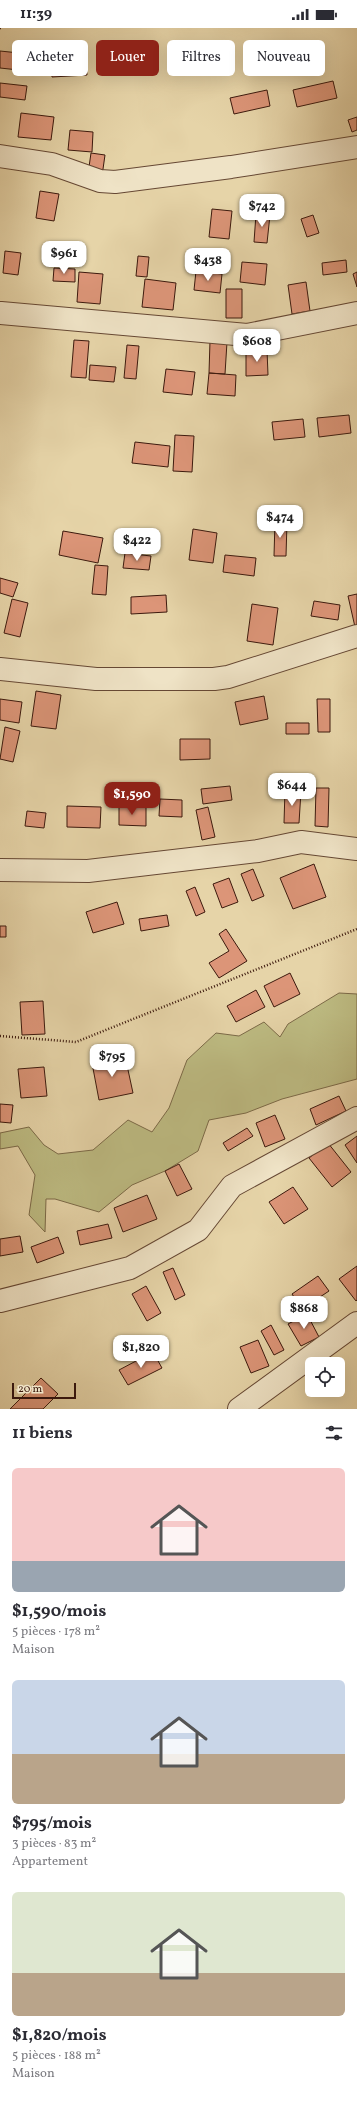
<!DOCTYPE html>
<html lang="fr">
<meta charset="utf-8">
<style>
body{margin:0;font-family:Vollkorn,serif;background:#f2f2f3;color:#2b2b33;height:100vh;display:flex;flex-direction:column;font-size:15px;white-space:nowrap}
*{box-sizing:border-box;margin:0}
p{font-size:13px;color:#7c7c81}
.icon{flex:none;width:22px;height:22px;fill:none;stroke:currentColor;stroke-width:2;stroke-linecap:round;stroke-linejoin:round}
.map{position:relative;height:1381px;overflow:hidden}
.drawer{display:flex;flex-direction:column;background:#fff;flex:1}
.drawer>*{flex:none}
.hud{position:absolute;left:12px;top:12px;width:333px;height:36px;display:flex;gap:8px}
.tools{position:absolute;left:305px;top:1329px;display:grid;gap:8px}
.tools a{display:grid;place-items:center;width:40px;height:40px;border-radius:6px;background:#fff;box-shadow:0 4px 16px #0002;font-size:20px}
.scale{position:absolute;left:12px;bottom:10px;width:64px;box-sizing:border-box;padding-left:4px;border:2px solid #3c190d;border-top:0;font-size:11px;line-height:14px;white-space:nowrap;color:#3c190d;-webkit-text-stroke:3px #efe3c6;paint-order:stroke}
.price{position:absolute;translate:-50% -34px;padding:0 9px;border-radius:8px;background:#fff;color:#222;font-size:13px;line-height:26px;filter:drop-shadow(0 1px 2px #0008)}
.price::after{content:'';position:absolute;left:50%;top:24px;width:12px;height:9px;margin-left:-6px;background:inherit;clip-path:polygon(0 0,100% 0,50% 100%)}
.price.current{background:#8f2418;color:#fff}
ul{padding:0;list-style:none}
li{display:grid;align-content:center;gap:8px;height:212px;padding:0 12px}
li span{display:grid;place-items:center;height:124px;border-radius:6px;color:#555}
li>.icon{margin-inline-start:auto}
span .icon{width:72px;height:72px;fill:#fffc;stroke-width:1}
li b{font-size:17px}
h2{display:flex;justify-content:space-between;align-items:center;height:48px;padding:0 12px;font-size:17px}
.tag{padding:0 14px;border-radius:6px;background:#fff;box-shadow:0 4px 16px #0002;font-size:14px;line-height:36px}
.tag.current{background:#8f2418;color:#fff}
.status{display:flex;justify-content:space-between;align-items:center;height:28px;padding:0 20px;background:#fff;direction:ltr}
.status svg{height:11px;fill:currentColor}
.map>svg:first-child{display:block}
.green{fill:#bdbb82;stroke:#7c6a48}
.building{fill:#dc9578;stroke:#3c190d}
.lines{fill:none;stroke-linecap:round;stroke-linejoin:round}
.minor-casing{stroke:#664834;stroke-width:24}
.path{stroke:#3c190d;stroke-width:2.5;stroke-dasharray:1 2;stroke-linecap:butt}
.minor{stroke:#efe3c6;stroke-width:22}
</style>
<div class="status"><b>11:39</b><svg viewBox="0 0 49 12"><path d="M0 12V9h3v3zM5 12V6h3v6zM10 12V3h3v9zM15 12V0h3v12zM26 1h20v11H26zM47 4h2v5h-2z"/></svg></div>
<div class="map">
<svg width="357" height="1381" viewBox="0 0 357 1381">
<rect width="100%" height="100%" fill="#e6d4a8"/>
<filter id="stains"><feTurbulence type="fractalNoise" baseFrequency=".005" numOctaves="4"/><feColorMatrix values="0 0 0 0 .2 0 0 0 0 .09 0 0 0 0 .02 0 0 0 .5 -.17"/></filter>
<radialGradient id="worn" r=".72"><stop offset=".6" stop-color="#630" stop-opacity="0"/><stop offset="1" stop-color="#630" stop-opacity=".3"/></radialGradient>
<path class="green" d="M339,965L357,966V1051L282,1071L246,1085L209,1092L198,1123L165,1143L132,1157L99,1184L55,1171H46L45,1204L29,1187L35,1147L18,1118L0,1121V1105L29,1099L44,1117L58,1126L93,1122L128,1092L152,1104L169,1080L187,1032L216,1005L239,1008L264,994L280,1009L288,996Z"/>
<path class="building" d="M85,18L87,47L52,49L50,20Z
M0,23L29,26L28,43L0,40Z
M333,53L337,70L297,79L293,62Z
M0,55L27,58L25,72L0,69Z
M267,62L270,78L234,86L230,70Z
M21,85L54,89L51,112L18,109Z
M357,89V102L352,104L348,92Z
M70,102L93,104L92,124L68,122Z
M91,125L105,127L102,148L88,146Z
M40,163L59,166L54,193L36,190Z
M212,181L232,183L229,211L209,209Z
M256,186L270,187L267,215L254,214Z
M313,187L319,205L307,209L301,191Z
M5,223L21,225L18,247L3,245Z
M138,228L149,229L147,249L136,248Z
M346,232L347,244L323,247L322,235Z
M242,234L267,236L265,257L240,254Z
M54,240L75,241V254L53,253Z
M196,243L222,246L220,265L194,262Z
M79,244L103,246L100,276L77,274Z
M357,244V259L353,246Z
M145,251L176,255L173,282L142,279Z
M306,254L310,283L292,286L288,257Z
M226,261H242V290H226Z
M74,312L89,313L86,350L71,349Z
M210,313L227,314L225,346L209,345Z
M127,317L139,318L136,351L124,350Z
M267,322L268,347L246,348V323Z
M90,337L116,339L114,354L89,352Z
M166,341L195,344L192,367L163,364Z
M209,345L236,347L235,368L207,366Z
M349,387L351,405L319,409L317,390Z
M303,391L305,409L274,412L272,394Z
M175,407L194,408L192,444L173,443Z
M135,414L170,418L168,439L132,435Z
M275,493L287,494L286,528H274Z
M193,501L217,505L213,535L189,532Z
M63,503L103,510L98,535L59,527Z
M125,525L151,528L149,542L123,540Z
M225,527L256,530L254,548L223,544Z
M95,537L108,538L106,567L92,566Z
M0,550L18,555L13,569L0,565Z
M357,566V599H355L348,568Z
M166,567L167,584L131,586V569Z
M12,571L28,575L20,609L4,605Z
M314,573L340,577L338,592L311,588Z
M252,576L278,580L273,617L247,613Z
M36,663L61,667L56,701L31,698Z
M264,668L268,691L240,697L235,674Z
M0,671L22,674L19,695L0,692Z
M317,671H330V704H318Z
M286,695H309V706H286Z
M5,699L20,703L13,734L0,731Z
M180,711H210V731L180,732Z
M230,758L232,772L203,776L201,761Z
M316,760H329L328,799L315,798Z
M285,762L301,763L299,795H284Z
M160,771L182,772V789L159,788Z
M67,778L101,779L100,800L67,799Z
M119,778L146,779V798L119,797Z
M208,779L215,809L202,812L196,782Z
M27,783L46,785L44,800L25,798Z
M314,836L326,869L293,881L280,850Z
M253,841L264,868L252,873L241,846Z
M229,850L238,874L222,880L213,856Z
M195,859L205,884L196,888L186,863Z
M117,874L124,896L93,905L86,884Z
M167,887L169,898L141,903L139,891Z
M0,898H6V909H0Z
M226,901L247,933L219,950L209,935L229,923L219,906Z
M290,945L300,966L274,979L264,958Z
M256,962L265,979L236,994L227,978Z
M43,973L45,1006L22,1007L20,974Z
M125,1028L133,1065L99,1072L92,1035Z
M44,1039L47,1068L21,1070L18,1041Z
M339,1068L346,1083L316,1097L310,1081Z
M0,1076L13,1077L11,1095L0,1094Z
M275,1087L285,1111L265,1119L256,1095Z
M247,1100L253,1108L228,1123L223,1115Z
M357,1108V1135L345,1117Z
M328,1115L351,1144L332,1159L309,1130Z
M179,1136L192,1161L177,1168L165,1143Z
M293,1159L308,1181L284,1196L269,1174Z
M147,1167L157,1191L123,1204L114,1180Z
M108,1196L112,1210L80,1217L77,1203Z
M20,1208L23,1224L0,1228V1211Z
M58,1209L64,1225L37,1235L31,1219Z
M357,1238V1272L356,1273L339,1251Z
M173,1240L185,1267L175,1272L163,1244Z
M318,1248L329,1263L302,1281L292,1266Z
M146,1258L161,1285L147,1293L132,1266Z
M307,1286L319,1309L301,1318L288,1296Z
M271,1297L284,1322L274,1327L261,1303Z
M258,1312L269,1338L251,1345L240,1319Z
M153,1324L162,1340L128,1357L119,1342Z
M41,1350L58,1366L43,1381H10Z"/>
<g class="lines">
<defs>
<path id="minor" d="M0,128L52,136L100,153L115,154L231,139L357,119
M1,285L247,307L357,285
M0,641L96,651H214L228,649L357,608
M0,842L88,843L258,823L301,814L357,821
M0,1273L130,1240L198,1202L232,1158L357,1090
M239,1381L357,1295"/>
</defs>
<use href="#minor" class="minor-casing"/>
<path class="path" d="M0,0H3
M0,1008L76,1014L357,901"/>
<use href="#minor" class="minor"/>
</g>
<rect width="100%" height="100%" filter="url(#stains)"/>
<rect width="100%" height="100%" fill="url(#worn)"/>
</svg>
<div class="tools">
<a><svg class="icon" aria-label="locate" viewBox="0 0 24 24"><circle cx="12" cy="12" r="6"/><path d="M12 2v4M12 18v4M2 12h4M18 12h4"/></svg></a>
</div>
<div class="scale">20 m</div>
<b class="price" style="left:262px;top:200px">$742</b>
<b class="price" style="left:64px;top:247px">$961</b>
<b class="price" style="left:208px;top:254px">$438</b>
<b class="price" style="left:257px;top:335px">$608</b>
<b class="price" style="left:280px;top:511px">$474</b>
<b class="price" style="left:137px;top:534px">$422</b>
<b class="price" style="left:292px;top:779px">$644</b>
<b class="price current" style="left:132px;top:788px">$1,590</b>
<b class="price" style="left:112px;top:1050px">$795</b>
<b class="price" style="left:304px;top:1302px">$868</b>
<b class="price" style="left:141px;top:1341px">$1,820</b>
<div class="hud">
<a class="tag">Acheter</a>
<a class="tag current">Louer</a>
<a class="tag">Filtres</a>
<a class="tag">Nouveau</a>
</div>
</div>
<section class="drawer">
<h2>11 biens<svg class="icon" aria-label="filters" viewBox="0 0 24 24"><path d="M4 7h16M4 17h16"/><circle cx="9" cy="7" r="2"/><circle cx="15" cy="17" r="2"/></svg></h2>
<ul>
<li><span style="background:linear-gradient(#f6c9c9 75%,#9aa5b1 0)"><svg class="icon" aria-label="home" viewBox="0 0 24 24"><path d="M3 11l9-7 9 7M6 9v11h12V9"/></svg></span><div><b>$1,590/mois</b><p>5 pièces · 178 m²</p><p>Maison</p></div></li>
<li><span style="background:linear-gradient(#c9d6e8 60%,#b9a48a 0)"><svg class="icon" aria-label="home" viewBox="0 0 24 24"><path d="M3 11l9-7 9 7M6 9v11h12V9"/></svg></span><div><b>$795/mois</b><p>3 pièces · 83 m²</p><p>Appartement</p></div></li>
<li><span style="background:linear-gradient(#dfe7d0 65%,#b9a48a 0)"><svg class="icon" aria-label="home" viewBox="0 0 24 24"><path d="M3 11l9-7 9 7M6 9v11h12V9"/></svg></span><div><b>$1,820/mois</b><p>5 pièces · 188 m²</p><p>Maison</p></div></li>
</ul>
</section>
